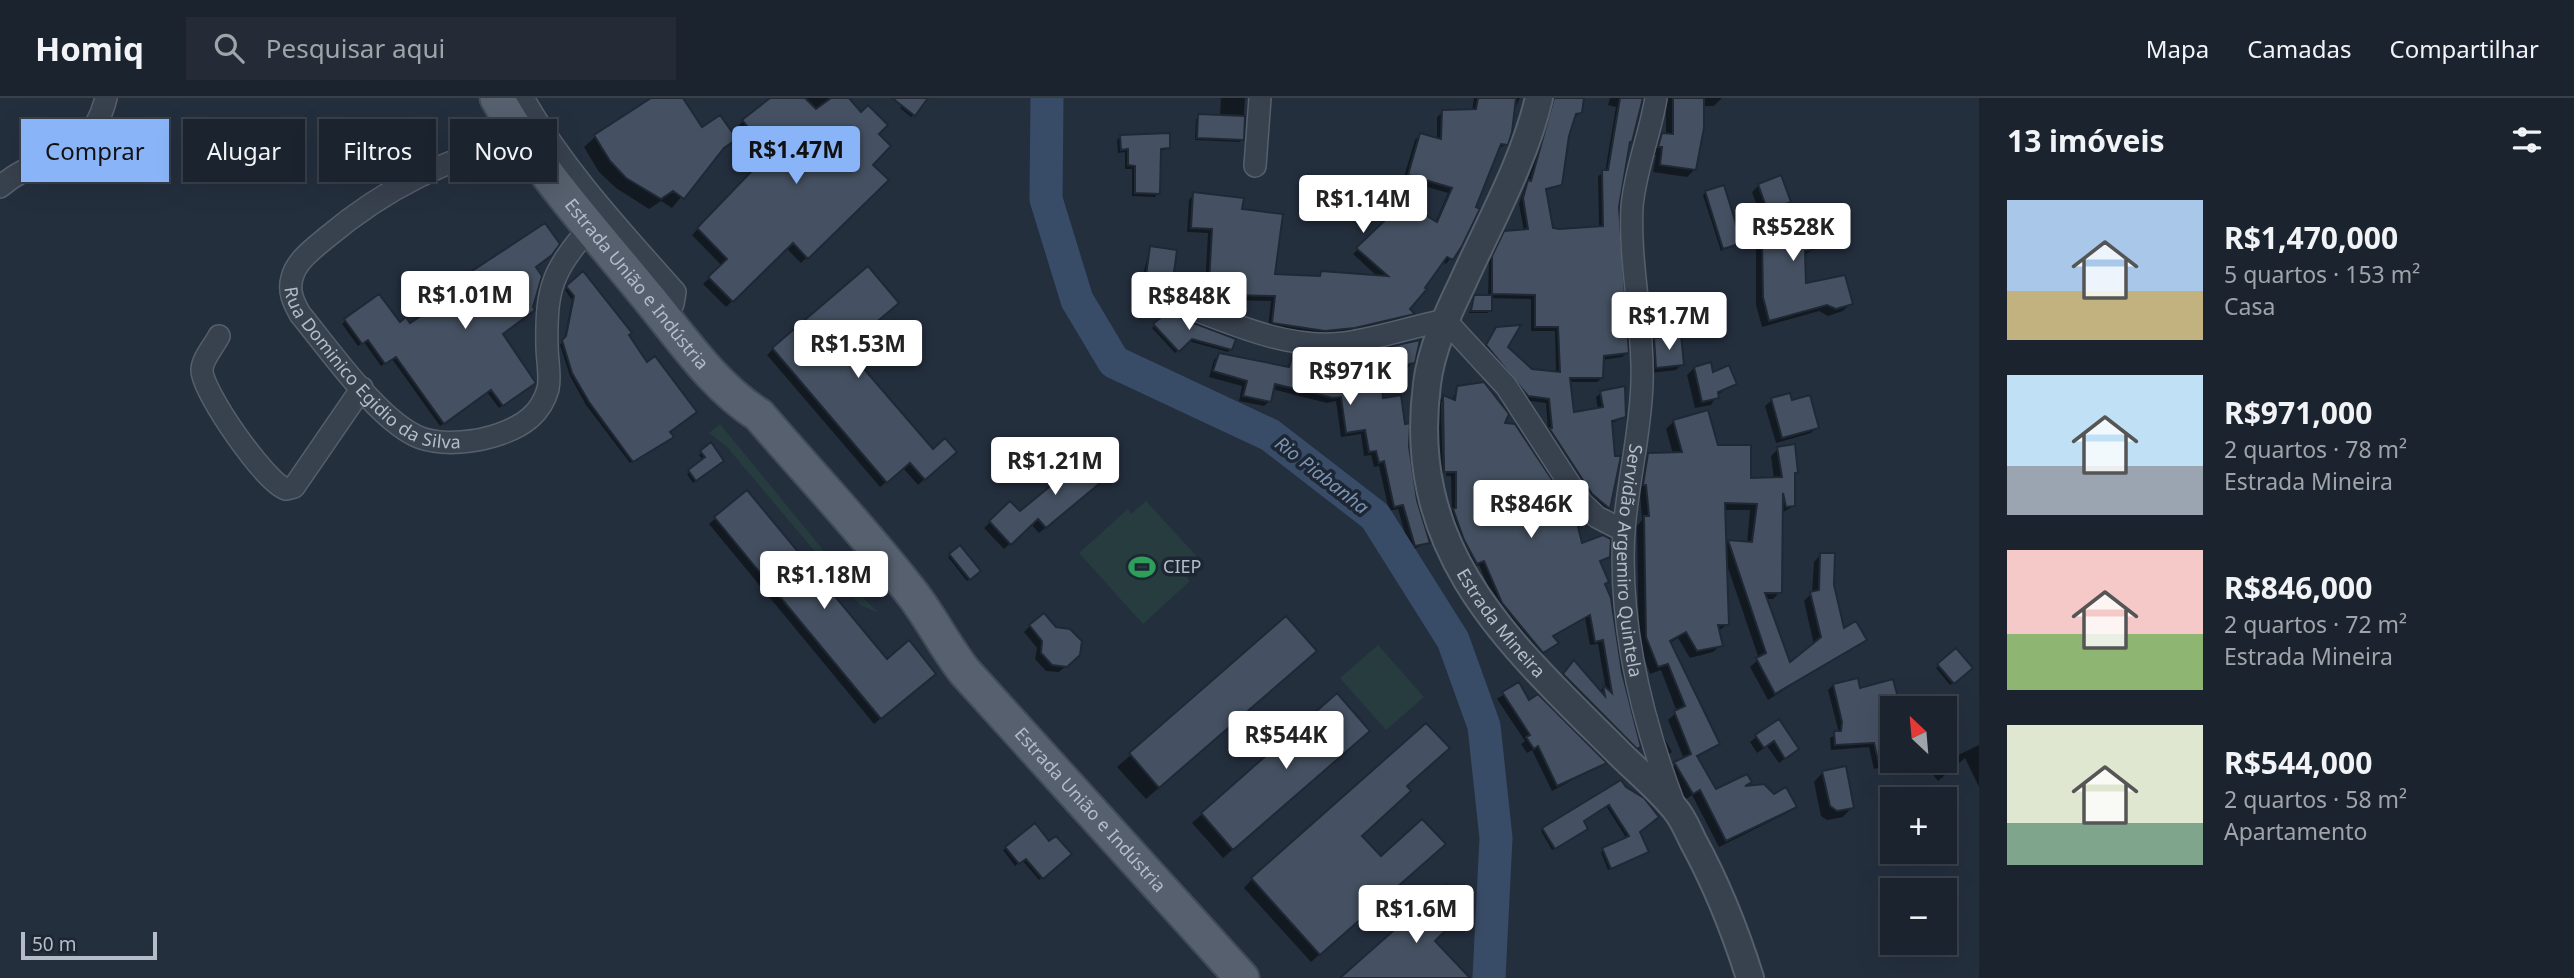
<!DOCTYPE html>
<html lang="pt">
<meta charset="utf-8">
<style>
body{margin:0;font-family:"Noto Sans",sans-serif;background:#242b36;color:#f1f3f6;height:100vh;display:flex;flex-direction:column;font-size:26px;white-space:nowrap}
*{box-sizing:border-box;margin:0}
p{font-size:23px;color:#a0a4aa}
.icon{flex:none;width:38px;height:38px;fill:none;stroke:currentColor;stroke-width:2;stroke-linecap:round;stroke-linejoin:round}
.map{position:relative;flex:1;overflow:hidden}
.side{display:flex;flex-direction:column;background:#1b232e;width:595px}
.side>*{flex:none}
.top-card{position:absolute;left:21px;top:21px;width:665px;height:63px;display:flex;gap:14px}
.needle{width:46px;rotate:334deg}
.fabs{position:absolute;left:1880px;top:598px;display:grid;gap:14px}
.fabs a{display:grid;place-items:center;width:77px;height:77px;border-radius:0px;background:#1b232e;box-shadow:0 7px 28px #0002,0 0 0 2px #39404a;font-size:35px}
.scale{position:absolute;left:21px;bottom:18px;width:136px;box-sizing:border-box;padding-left:7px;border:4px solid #b4bcc9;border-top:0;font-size:19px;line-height:24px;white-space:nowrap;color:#b4bcc9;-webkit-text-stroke:5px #1d2633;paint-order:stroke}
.price{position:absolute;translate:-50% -60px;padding:0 16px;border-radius:7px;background:#fff;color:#222;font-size:23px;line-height:46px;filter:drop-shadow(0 2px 4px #0008)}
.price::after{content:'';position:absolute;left:50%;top:42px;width:21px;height:16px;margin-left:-10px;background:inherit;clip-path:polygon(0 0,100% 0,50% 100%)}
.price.on{background:#8ab4f8;color:#111}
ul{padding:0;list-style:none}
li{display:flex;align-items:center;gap:21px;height:175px;padding:0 28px}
li span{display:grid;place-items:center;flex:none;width:196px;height:140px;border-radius:0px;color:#555}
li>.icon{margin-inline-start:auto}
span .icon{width:84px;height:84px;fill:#fffc;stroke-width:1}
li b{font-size:30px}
h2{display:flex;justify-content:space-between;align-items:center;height:84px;padding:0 28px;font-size:30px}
.chip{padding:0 24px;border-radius:0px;background:#1b232e;box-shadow:0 7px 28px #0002,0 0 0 2px #39404a;font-size:24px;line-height:63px}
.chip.on{background:#8ab4f8;color:#111}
header{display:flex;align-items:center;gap:42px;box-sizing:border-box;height:98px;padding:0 35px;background:#1b232e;border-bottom:2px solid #39404a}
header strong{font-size:33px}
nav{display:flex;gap:38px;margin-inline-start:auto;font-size:24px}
.search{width:490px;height:63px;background:#242b36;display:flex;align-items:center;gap:18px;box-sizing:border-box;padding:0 24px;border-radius:0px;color:#a0a4aa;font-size:26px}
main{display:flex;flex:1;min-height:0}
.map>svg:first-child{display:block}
.green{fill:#263c3f}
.shadow{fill:#0007;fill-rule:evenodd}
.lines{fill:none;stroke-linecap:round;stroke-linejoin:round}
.river{stroke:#394c67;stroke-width:33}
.building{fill:#455162;stroke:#1f2835;stroke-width:2}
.minor-casing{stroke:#565f6c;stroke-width:24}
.tertiary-casing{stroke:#565f6c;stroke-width:30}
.primary-casing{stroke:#414a57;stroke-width:37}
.minor{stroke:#38414e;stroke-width:21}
.tertiary{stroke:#38414e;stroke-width:26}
.primary{stroke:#56606e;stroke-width:33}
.labels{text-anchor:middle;stroke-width:7;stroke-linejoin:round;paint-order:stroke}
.street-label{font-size:18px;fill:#b4bcc9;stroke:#1d2633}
.poi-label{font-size:18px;fill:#b4bcc9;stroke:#1d2633;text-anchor:start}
.water-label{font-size:19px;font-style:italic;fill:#7c92b1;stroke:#1d2633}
</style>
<header>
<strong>Homiq</strong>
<div class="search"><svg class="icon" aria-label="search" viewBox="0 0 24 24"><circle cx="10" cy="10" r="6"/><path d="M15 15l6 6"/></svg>Pesquisar aqui</div>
<nav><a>Mapa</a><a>Camadas</a><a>Compartilhar</a></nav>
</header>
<main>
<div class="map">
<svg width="1979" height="880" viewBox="0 0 1979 880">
<rect width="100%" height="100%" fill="#242f3e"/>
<path class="green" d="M720,326L860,497L879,515L860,507L726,348L709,335Z
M1146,403L1200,462L1184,476L1190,483L1143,526L1079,455L1128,411L1131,416Z
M1378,547L1424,599L1386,632L1340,580Z"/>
<path class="shadow" d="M654,0H680L701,32L734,41L717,56L672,110L661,103L649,111L616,90L599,74L584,49L595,39Z
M769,0H844L876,36L871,67L886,82L801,165L786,150L726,209L703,186L722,168L692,137L764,62L737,29Z
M908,0L914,17L911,19L900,10Z
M1221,0H1245L1242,41L1239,44L1195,42L1196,21L1220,19Z
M1474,0H1520L1513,14L1506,46L1498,51L1461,147L1446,166L1442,163L1407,211L1413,216L1408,220L1337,236H1300L1268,230L1271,203L1229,202L1228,210L1223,215L1204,208L1208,135L1187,134L1189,102L1194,96L1240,113L1273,178L1317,180L1321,175L1378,179L1353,156L1405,106L1435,125L1448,95L1403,82L1415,42L1420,37L1437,42V19L1443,14L1472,13Z
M1582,0L1581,14L1574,20L1567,38L1560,86L1544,93L1551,131L1599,129L1598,78L1605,74L1616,9L1608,7L1610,0H1641L1627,46L1617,107L1627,255L1622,259L1602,262V280L1597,284H1569L1573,316L1598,312L1596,299L1601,295L1625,319L1610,326L1614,360H1619L1608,410L1604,414L1588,401L1545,335L1548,333L1546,305L1523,302L1482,252L1497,230L1506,249L1532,272L1556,276L1555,233H1531V201L1490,200L1488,215H1469L1475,199H1488L1489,164L1500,140L1505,135L1524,133L1519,106L1544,34L1550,1Z
M1666,0H1722L1714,8H1702L1694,72L1687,79L1653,74L1656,57L1651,56L1655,44L1666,37Z
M1121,38L1168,50L1159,54L1158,95L1155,99L1132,98V71H1125V54L1118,55L1117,42Z
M1759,87L1789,104L1784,109L1814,151L1803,158L1805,187L1851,205L1843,213L1828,218L1819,213L1762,229L1756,207V152L1763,145L1770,144L1752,94Z
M1706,94L1740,145L1737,147L1721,153L1703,97Z
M1150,150L1175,153L1165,213L1136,203Z
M534,169L501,236L530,288L499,310L487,294L440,328L392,261L381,268L364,244L358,248L342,226L345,223L410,227L431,213L425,203L428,200L458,207L480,192L470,178L473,175Z
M583,175L647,266L668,334L669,341L630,365L586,307L570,278L560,247L564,242L572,202L565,192Z
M1174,209L1176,218L1231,251L1228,254L1188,243L1175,255L1152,230Z
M1655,241L1682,266L1676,272L1651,275L1649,248Z
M844,250L932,354L949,359L918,387L903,370L880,389L767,257L773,251Z
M1219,257L1286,270L1294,258L1413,264L1407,270L1380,275L1381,302L1407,349L1415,403L1428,444L1410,453L1398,411L1389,413L1379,368L1374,369L1371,357L1364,358L1361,336L1341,339L1336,303L1327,305L1272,291L1270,303L1264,308L1239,303L1242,288L1209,279L1214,262Z
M1694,270L1712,277L1735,285L1717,297L1711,307L1695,310L1687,277Z
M1458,290L1503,327L1581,447L1608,458L1599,465L1620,574L1639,648L1634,653L1559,582L1574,565L1599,594L1603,590L1606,592L1598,546L1590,547L1585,520L1552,539V549L1538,559L1497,510L1479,467L1472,470L1449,417L1452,414L1451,378H1446L1445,304H1441L1443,378H1440L1438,304L1443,299L1452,302Z
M1772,302L1791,304L1817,329L1811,335L1776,345L1765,308Z
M1673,324L1716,349L1749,382L1774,381L1771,358L1778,351L1797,374L1793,378L1794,408L1781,415L1780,494L1773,501H1766L1789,567L1814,547L1804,503L1812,495L1814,464L1821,456L1843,532L1865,541L1768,602L1750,569L1759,561L1726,464L1728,526L1718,533L1721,547L1713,554L1690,560L1678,540L1670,545L1717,646L1696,660L1715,694L1743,690L1774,698L1795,708L1787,715L1719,749L1692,697L1685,702L1668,672L1684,661L1668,622L1677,614L1661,572L1650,576L1639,547L1637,428L1642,422L1640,393H1637L1641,364L1649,357L1673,356L1666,331ZM1723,412H1750L1747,445L1728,443L1725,447Z
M711,347L719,365L693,385L687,376L704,363L699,357Z
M1108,377L1039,435L1031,426L1004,451L984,430L1010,405L1020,416Z
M747,394L886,563L928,581L874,626L709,426Z
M959,449L978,473L967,483L948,459Z
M1286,521L1302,566L1146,701L1117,669Z
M1030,528L1079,556L1059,574L1046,573L1035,561L1037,550L1024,534Z
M1955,553L1970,570L1950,587L1936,570Z
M1518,587L1529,604L1604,665L1552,693L1532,652L1527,655L1521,646L1525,643L1497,601Z
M1833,587L1859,592L1892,611V663H1896L1894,665L1874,671L1869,649L1831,652L1830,640L1839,635L1828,592Z
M1336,597L1358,642L1223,760L1192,725Z
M1778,623L1797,651L1779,665L1767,648L1757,655L1750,644Z
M1663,638L1672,654L1668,657L1662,640Z
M1979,647V689L1965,660L1938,683L1922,663H1944V654L1950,661Z
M1823,674L1852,709L1843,719L1827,722L1821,718L1814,684Z
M1405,689L1360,738L1381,761L1434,755L1311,864L1244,790L1252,781Z
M1624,690L1635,694L1656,719L1638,734L1647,754L1644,756L1608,772L1601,754L1627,741L1606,708L1582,724L1586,731L1584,734L1552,752L1541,733L1544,731Z
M1034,727L1049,746L1069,756L1039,782L1022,762L1015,768L1003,752Z"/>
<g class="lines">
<path class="river" d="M1047,0L1046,101L1077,202L1114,264L1270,337L1375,418L1453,542L1484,628L1496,740L1489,880"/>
</g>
<path class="building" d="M651,0H683L702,29L720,17L737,41L724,50L684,101L673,93L661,101L626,80L610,63L594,37Z
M770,0H805L816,11L831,0H849L861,14L868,7L888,27L879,36L891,48L873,67L889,82L808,161L793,145L733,204L708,179L727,161L697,130L769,55L742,22Z
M892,0H928L915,18Z
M1478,0H1516L1512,34L1508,47L1501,46L1476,109L1480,111L1462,148L1453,162L1447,159L1425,190L1427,191L1410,211L1415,216L1355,230L1325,233L1272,225L1275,198L1231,197L1230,211L1208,203L1212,131L1191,130L1193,94L1244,100L1242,111L1283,116L1275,176L1320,178L1321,173L1388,178L1356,150L1404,104L1437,124L1452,90L1408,77L1420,35L1441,41L1442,12L1476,11Z
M1554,0H1584L1582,15L1576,16L1569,38L1562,87L1546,91L1553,130L1559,131L1603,128L1602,72H1608L1620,0H1643L1632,44H1630L1619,109L1629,255L1604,258L1603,280H1570L1574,314L1603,309L1600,293L1625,288L1626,319L1612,323L1615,358H1621L1610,411L1592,396L1549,330H1552L1549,301L1528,298L1486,247L1496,229L1521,227L1508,249L1532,271L1560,274L1558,229H1535V197L1492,196V158L1504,133L1528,131L1523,100L1528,82L1531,83Z
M1673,0H1704V30L1696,72L1660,67L1662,49H1658L1662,35L1673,36Z
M1198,16L1245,18L1244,42L1197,40Z
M1170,35V50L1161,51L1160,96L1135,95V68L1128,67V51L1121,52L1120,37Z
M1781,77L1791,104L1785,106L1816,151L1805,153L1806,185L1845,177L1853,206L1836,211L1827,207L1769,223L1763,199L1762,143L1778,142L1758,86Z
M1724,87L1742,145L1723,151L1705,93Z
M545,125L560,146L552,157L536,169L542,178L533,209L535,212L503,236L536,285L503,308L491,292L444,326L396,259L385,266L368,242L362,246L344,221L379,196L400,224L406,219L410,225L434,209L427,199L446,186L458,204L483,188L472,173Z
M1150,148L1177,152L1169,211L1137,200L1146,178Z
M868,168L899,205L846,250L933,351L945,340L957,354L925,382L910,365L887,385L772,250Z
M583,173L632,235L629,237L647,264L655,258L697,314L670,334L674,339L633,364L589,304L572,275L562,242L566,238L574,198L566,188Z
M1474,197H1492V213H1471Z
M1176,206L1177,217L1183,221L1236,241L1232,252L1192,241L1179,254L1153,226Z
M1681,237L1684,267L1656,270L1654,240Z
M1420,242L1415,265L1381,271L1383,300L1401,297L1405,326L1410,325L1409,348L1417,402L1430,445L1415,448L1403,407L1394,409L1384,363L1379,365L1376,353L1369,354L1365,332L1346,335L1341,299L1333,300L1275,286L1271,304L1243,298L1247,283L1213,273L1219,255L1289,269L1293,256L1347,258Z
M1711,264L1713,274L1729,267L1737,286L1718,294L1719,300L1702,304L1694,269Z
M1484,284L1509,316L1505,325L1515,326L1575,416L1582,445L1603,437L1611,441L1610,459L1600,463L1609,484L1605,486L1611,500L1622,574L1641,649L1637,651L1563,576L1574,562L1605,598L1603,587L1612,595L1603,542L1595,544L1590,517L1553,538L1559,545L1543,555L1502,505L1484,463L1477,466L1464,442L1453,411L1456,410V374H1444V368L1443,297L1455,302L1457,288Z
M1790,295L1792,302L1810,297L1819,330L1782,340L1771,300Z
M1708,312L1718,347H1751V380L1782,379L1777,349L1795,346L1798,375H1795V408L1786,409L1783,395L1782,495H1765L1790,564L1821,539L1810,494L1819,492L1820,455H1835L1834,487L1844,530L1856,523L1867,542L1775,596L1756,560L1766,555L1728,442L1752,444L1757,406L1725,405L1729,527H1718L1723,548L1697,553L1686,534L1670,543L1720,646L1697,658L1716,691L1747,676L1752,684L1745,688L1764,686L1774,696L1786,689L1797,709L1726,743L1700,692L1693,696L1674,664L1691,656L1674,613L1685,608L1668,566L1658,569L1646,539L1644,418H1649L1646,387H1643L1648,355L1682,354L1673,322Z
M711,344L724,363L696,383L688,372L705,359L700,353Z
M1098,349L1117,371L1046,430L1038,421L1011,447L989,423L1010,403L1020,413Z
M747,392L887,561L909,542L936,576L881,621L714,419Z
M960,447L981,473L970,482L949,456Z
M1044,515L1056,529L1070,531L1082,543L1080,557L1067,569L1052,567L1041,555L1042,543L1029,527Z
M1286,518L1317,553L1159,690L1129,655Z
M1956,550L1973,570L1954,586L1937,566Z
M1858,580L1860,590L1893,581L1901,611H1892V663L1879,667L1874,645L1835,647L1834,633H1841L1842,624L1833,586Z
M1519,584L1529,602L1538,596L1607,665L1557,688L1538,648L1534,651L1526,639L1530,637L1502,594Z
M1337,595L1370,633L1233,752L1201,715Z
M1779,621L1799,651L1785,661L1774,643L1764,650L1755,637Z
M1426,625L1450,650L1407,688L1411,693L1362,738L1381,758L1422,721L1446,746L1320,857L1251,780Z
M1846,668L1854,710L1837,713L1830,708L1822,673Z
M1621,682L1626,689L1644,700L1659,719L1640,734L1649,754L1611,771L1602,750L1629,738L1609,707L1584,723L1588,731L1555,751L1542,730Z
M1035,725L1049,743L1056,738L1072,756L1043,781L1026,761L1019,766L1005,749Z
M1446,786L1464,805L1457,812L1461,817L1435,843L1470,880H1340Z"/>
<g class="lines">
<defs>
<g id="minor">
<path d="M523,0C563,71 621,133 675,194L673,206L662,216"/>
<path id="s1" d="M1656,0C1650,37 1635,72 1632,109C1629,167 1644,225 1642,284C1641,333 1628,382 1624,432C1618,526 1641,619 1674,706"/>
<path id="s2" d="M520,41C443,63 388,88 326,140C313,151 296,163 292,180C288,194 294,205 300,216C329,251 380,325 421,340C444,348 478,344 500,336C523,328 541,316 548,291C551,278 547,262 547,248C546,189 552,174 590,129"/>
<path d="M1255,68L1260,0"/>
<path d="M0,89C43,51 89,68 106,0"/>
<path d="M1188,209C1237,228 1292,252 1345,245C1379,240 1412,229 1445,222L1506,288L1582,405L1597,419L1624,433"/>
<path d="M219,238C214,248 202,261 202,272C202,294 265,384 286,391L294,389L362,290"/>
</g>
<g id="tertiary">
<path id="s3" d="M1539,0C1524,64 1489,126 1462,186C1447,217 1431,252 1427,286C1405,456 1510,546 1619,655C1637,673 1659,691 1675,711C1683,720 1688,733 1693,743C1717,787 1735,832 1750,880"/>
</g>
<g id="primary">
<path id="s4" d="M497,0C537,72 594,133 646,197C681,239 713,288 759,317C810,377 866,435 914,498C932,522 946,550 965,574L1242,880"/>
</g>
</defs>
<use href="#minor" class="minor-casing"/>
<use href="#tertiary" class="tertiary-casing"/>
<use href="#primary" class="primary-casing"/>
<use href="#minor" class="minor"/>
<use href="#tertiary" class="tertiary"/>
<use href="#primary" class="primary"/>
</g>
<defs>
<symbol id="stadium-bare" viewBox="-9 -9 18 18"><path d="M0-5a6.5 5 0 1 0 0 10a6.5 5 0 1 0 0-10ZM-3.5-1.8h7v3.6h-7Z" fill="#2e9e5b" stroke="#1d2633" stroke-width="2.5" paint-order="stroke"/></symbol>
</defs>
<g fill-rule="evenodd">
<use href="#stadium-bare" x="1123" y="450" width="38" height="38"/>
</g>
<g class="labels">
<g class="street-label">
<text dy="6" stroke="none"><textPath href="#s4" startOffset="233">Estrada União e Indústria</textPath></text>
<text dy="6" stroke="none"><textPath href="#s2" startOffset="404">Rua Dominico Egidio da Silva</textPath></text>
<text dy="6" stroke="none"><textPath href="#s1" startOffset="467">Servidão Argemiro Quintela</textPath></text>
<text dy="6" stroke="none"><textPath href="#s3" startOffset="567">Estrada Mineira</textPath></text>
<text dy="6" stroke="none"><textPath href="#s4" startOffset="929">Estrada União e Indústria</textPath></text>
</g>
<g class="poi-label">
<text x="1163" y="475">CIEP</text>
</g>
<g class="water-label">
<text transform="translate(1322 377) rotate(38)" y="7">Rio Piabanha</text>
</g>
</g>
</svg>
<div class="fabs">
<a><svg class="needle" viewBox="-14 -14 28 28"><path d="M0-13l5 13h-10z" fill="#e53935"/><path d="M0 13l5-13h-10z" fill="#a0a4aa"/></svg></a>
<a>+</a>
<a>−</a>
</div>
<div class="scale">50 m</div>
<b class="price on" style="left:796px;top:88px">R$1.47M</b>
<b class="price" style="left:1363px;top:137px">R$1.14M</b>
<b class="price" style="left:1793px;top:165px">R$528K</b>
<b class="price" style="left:465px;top:233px">R$1.01M</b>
<b class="price" style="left:1189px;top:234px">R$848K</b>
<b class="price" style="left:1669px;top:254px">R$1.7M</b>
<b class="price" style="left:858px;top:282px">R$1.53M</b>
<b class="price" style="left:1350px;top:309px">R$971K</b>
<b class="price" style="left:1055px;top:399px">R$1.21M</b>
<b class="price" style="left:1531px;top:442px">R$846K</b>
<b class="price" style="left:824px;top:513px">R$1.18M</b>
<b class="price" style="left:1286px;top:673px">R$544K</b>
<b class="price" style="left:1416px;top:847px">R$1.6M</b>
<div class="top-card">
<a class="chip on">Comprar</a>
<a class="chip">Alugar</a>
<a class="chip">Filtros</a>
<a class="chip">Novo</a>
</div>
</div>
<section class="side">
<h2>13 imóveis<svg class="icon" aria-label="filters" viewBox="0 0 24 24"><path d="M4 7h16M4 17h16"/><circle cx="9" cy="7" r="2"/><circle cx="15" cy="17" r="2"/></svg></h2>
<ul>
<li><span style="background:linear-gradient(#a9c7e8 65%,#c2b280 0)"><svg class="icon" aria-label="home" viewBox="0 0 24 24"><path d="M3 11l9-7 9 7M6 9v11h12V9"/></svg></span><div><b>R$1,470,000</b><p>5 quartos · 153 m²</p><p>Casa</p></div></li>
<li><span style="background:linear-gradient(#bfe0f5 65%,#9aa5b1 0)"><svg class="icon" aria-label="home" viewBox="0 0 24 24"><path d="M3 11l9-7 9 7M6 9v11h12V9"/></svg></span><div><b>R$971,000</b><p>2 quartos · 78 m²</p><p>Estrada Mineira</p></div></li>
<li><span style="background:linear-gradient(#f6c9c9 60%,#8fb573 0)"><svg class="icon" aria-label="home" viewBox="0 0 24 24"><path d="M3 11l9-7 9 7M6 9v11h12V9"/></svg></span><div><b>R$846,000</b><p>2 quartos · 72 m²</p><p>Estrada Mineira</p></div></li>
<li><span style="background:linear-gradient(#dfe7d0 70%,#7fa58c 0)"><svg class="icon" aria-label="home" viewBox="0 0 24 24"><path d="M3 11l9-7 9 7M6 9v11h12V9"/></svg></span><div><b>R$544,000</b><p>2 quartos · 58 m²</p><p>Apartamento</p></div></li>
</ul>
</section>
</main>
